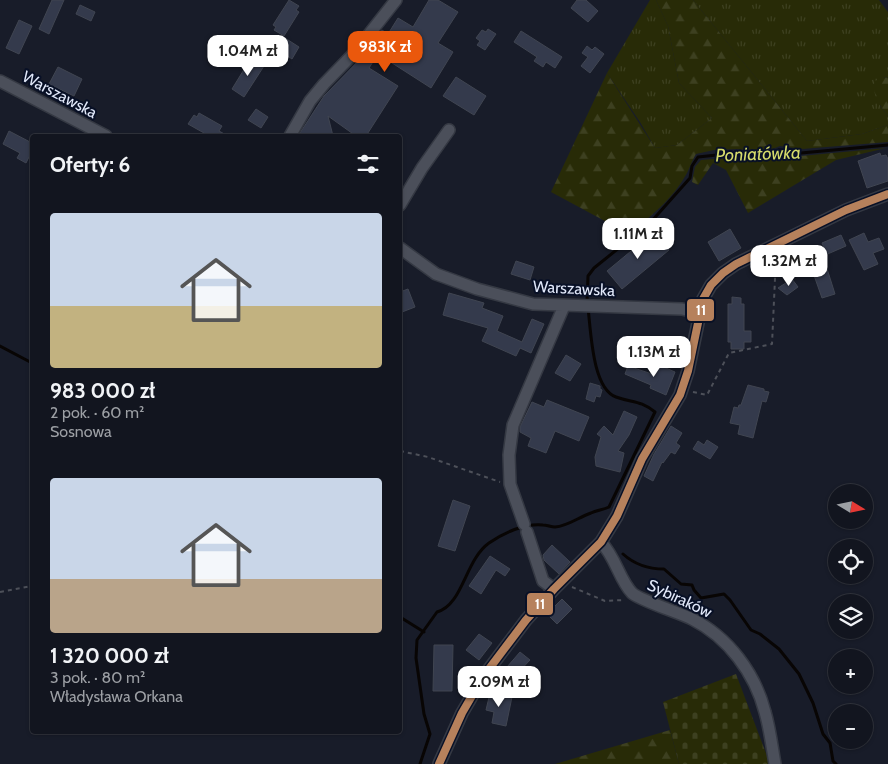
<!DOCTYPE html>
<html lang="pl">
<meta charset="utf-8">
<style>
body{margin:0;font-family:Cabin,sans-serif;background:#1f222c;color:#f1f3f6;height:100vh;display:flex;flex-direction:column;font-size:19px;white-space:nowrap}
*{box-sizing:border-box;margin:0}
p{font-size:16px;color:#9c9fa4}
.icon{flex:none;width:28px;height:28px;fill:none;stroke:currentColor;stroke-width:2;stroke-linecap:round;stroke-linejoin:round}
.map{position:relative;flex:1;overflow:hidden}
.side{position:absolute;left:30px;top:134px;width:372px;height:600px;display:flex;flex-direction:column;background:#12151f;border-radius:5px;box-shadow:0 1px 4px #0004,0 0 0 1px #31343d}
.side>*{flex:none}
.needle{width:32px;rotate:100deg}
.buttons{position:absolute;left:828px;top:484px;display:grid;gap:10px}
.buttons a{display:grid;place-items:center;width:45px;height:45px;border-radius:50%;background:#12151f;box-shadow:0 1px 4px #0004,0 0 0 1px #31343d;font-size:25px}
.price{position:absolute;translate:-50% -42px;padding:0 11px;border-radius:10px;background:#fff;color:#222;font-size:16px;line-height:32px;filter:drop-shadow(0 1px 2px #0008)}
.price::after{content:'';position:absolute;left:50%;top:30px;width:15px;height:11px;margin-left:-8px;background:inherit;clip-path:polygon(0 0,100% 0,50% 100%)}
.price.active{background:#ea580c;color:#fff}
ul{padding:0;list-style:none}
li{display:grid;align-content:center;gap:10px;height:265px;padding:0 20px}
li span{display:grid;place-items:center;height:155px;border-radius:5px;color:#555}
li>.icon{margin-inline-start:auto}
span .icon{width:90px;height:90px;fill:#fffc;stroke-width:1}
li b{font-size:21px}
h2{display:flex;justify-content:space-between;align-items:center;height:60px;padding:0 20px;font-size:21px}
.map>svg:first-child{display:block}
.grass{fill:url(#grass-tufts)}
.forest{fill:url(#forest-firs)}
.cemetery{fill:url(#cemetery-stones)}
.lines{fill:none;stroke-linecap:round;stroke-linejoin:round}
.stream{stroke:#080504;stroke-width:3}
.building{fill:#343a4c;stroke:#404551}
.minor-casing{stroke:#353943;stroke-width:14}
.path{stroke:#4d5059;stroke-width:2;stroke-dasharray:4 4;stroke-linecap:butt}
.minor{stroke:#4b4f5a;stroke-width:11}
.bus-1-casing{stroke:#081026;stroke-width:11}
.bus-1{stroke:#b6815c;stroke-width:8}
.labels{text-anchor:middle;stroke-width:4;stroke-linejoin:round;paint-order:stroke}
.street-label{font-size:16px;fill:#e2e9fa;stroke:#081026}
.water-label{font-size:18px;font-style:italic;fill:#d6dc6b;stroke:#081026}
.line-badge{stroke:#081026;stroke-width:2}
.badge-label{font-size:14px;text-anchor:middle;font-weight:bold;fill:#fff}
</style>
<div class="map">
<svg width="888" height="764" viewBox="0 0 888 764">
<defs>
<pattern id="grass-tufts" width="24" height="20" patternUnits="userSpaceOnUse" patternTransform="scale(1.25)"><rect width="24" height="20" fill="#282b07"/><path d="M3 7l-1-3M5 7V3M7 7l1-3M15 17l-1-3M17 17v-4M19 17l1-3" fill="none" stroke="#3d4020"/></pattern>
<pattern id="forest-firs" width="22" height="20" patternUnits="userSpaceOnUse" patternTransform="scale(1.25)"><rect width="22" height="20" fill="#282b07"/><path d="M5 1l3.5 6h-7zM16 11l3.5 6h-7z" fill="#3d4020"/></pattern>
<pattern id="cemetery-stones" width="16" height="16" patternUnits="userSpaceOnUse" patternTransform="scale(1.25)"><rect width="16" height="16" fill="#282b07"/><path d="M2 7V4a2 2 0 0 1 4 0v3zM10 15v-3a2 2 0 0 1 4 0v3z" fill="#3d4020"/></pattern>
</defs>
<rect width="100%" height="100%" fill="#181c29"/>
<path class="grass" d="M650,0H656L668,26L679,83L712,118L677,145L655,148L640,122L607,73Z
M693,0H879L888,12V78L883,77L880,106L888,116V125L862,134L807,141Z"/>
<path class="forest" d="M656,0H693L807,141L862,134L888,125V142L802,149L780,146L765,152L737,149L714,150L696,154C691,162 689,171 684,178C672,199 648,219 629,234L551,192L607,73L655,148L677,145L712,118L679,83L668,26Z
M883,77L888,78V116C880,106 871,94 875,81Z
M886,148L836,160L748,213L726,170L713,163L698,185L692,182L695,167L701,160L737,157L765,159L781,154L801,156Z
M670,730L679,764H555Z"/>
<path class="cemetery" d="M736,674L770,764H679L663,702Z"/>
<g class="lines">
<path class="stream" d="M587,302L588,276L594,268L650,223L690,178L692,166L698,157L736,153L765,156L779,150L801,153L888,145
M0,346L32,363
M623,554C634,564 649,569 664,569L681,584L692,585L694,590L701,598L724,594L730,600L751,630L760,634L779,649L799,674L813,703L823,734L830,743L833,761L836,764
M400,617L424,632
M420,764L430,734L424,714L416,658L417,640L437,612C463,605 465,560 489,543C503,533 525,523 543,525C547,525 551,527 555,527C568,526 579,517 591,513C597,510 603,510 609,507L655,412C640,400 633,403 616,397C592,388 591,331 588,308"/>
</g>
<path class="building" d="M52,0H64L49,34L39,29Z
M289,0L299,6L296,10L299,12L284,36L274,30L276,27L273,25Z
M429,0H438L458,12L438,43L453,52L431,88L378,54L369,68L398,86L366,136H356L328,116L333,136H298L324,96L368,51L382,30L388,34L398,18L413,27Z
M577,0H586L598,11L588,22L571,8Z
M80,5L95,12L91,21L76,14Z
M19,20L32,26L19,54L6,48Z
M488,29L496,34L485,50L477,45L480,41L476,38L482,30L486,32Z
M521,31L562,57L555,68L546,62L543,67L534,61L537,57L514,42Z
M285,38L299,47L292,59L278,50Z
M587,46L592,50L595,47L604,54L590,73L581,66L588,57L582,53Z
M251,58L264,66L244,97L232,89Z
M58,67L82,79L74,96L49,84Z
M456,77L486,96L474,115L443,96Z
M256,109L268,117L261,128L248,120Z
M199,113L222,126L219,131L228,136H202L204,133L188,124L194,115L197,117Z
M9,131L32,143V159L29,157L26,163L17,158L20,153L3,144Z
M880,153L881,156L886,155L888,159V181L867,188L858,161Z
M730,229L741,248L719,261L708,242Z
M654,232L669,250L622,289L607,271Z
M864,233L868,242L879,238L884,249L873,253L878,264L864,270L849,240Z
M841,235L846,246L823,256L835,294L822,298L810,264L791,280L781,266L806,247L825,250L822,243Z
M516,261L534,267L530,280L511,274Z
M792,279L798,287L787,295L778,288Z
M408,289L415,307L402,312L400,306V292Z
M449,293L484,303L482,308L503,316L497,331L522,342L532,319L544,324L531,353L520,348L516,356L482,341L488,328L443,315Z
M732,297L741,298V304H744V331H751V342H744V349H731V342H728V304H732Z
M566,355L581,364L570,381L555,373Z
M659,365L675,372L666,395L650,388L651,385L625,374L628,366L655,375Z
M590,383L600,386V389L602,390L600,397L596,396L594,402L586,399Z
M748,385L764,389V391L769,392L766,402L762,401L753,438L738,434L740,425L730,423L734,407L738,408L739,405H741Z
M547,400L589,417L579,441L555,431L546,453L528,446L531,438L520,432V427L532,402L544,407Z
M624,411L637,417L629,435L618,451L624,453L620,472L596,466L595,457L601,437L597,434L604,426L613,435Z
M671,426L682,433L676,443L680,446L675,454L671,452L663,463L662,462L653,481L644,476L654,454Z
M707,440L718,447L710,459L693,449L698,441L704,445Z
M453,500L470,506L455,551L438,546Z
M552,545L570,562L559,574L544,560L543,555Z
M490,556L510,569L505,576L496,570L481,594L469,586Z
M562,599L572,609L557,624L547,614Z
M479,634L492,643L479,660L466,650Z
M434,645H453L452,691H433Z
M520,652L530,660L516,675L507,667Z
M490,693L512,697L506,726L492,723L494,712L486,710Z"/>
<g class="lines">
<defs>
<path id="minor" d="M0,81L106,136
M290,136L310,101L324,84L355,52L396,0
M400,205L422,168L449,130
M400,248L436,274L477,289L533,304L682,309L699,313
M524,524L510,484L509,455L513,425L564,306
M527,532L543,581L554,589
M601,542C616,558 619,579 632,593C639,600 680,613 692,619C728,637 755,673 765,712C770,729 772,747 775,764
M439,764L462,713L483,677L526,620L554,589L601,542L617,516L642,459L680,395L688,371L703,299L711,285L723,273L736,264L846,210L888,194"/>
</defs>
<use href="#minor" class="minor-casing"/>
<path class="path" d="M693,392L707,395L729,353L772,344L776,257
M400,451L428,457L500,482
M572,587L605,601L624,600
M0,592L32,586"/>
<use href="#minor" class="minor"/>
<defs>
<path id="bus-1" d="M439,764L462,713L483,677L526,620L554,589L601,542L617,516L642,459L680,395L688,371L703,299L711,285L723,273L736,264L846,210L888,194"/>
</defs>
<use href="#bus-1" class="bus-1-casing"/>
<use href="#bus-1" class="bus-1"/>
</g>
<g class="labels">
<g class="street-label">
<text transform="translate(60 94) rotate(28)" y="6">Warszawska</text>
<text transform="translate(574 288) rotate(3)" y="6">Warszawska</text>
<text transform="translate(680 598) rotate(25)" y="6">Sybiraków</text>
</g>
<g class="water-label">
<text transform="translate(758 154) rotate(-2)" y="6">Poniatówka</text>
</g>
</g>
<g class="line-badge">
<rect x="686" y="298" width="29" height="24" rx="5" fill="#b6815c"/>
<rect x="526" y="592" width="28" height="24" rx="5" fill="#b6815c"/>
</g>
<g class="badge-label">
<text x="701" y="315">11</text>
<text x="540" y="609">11</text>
</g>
</svg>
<div class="buttons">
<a><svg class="needle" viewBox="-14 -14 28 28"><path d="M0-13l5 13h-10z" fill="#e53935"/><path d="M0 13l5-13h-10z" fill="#9c9fa4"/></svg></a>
<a><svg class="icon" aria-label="locate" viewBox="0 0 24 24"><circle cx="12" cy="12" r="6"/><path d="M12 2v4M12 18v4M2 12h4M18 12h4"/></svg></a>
<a><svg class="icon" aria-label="layers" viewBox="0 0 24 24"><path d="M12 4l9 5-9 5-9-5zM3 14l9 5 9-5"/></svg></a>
<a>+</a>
<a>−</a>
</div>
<b class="price active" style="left:385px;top:73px">983K zł</b>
<b class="price" style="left:248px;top:77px">1.04M zł</b>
<b class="price" style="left:638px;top:260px">1.11M zł</b>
<b class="price" style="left:789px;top:287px">1.32M zł</b>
<b class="price" style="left:654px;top:378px">1.13M zł</b>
<b class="price" style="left:499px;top:708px">2.09M zł</b>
<section class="side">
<h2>Oferty: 6<svg class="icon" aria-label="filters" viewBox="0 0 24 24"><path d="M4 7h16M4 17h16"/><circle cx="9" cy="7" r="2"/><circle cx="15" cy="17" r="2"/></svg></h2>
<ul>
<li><span style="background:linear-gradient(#c9d6e8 60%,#c2b280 0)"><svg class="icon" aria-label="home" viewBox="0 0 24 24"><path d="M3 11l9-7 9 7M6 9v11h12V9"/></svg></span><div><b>983 000 zł</b><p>2 pok. · 60 m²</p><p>Sosnowa</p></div></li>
<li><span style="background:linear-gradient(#c9d6e8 65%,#b9a48a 0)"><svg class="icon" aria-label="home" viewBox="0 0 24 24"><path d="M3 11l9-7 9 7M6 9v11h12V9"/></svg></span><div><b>1 320 000 zł</b><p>3 pok. · 80 m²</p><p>Władysława Orkana</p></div></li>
</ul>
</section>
</div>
